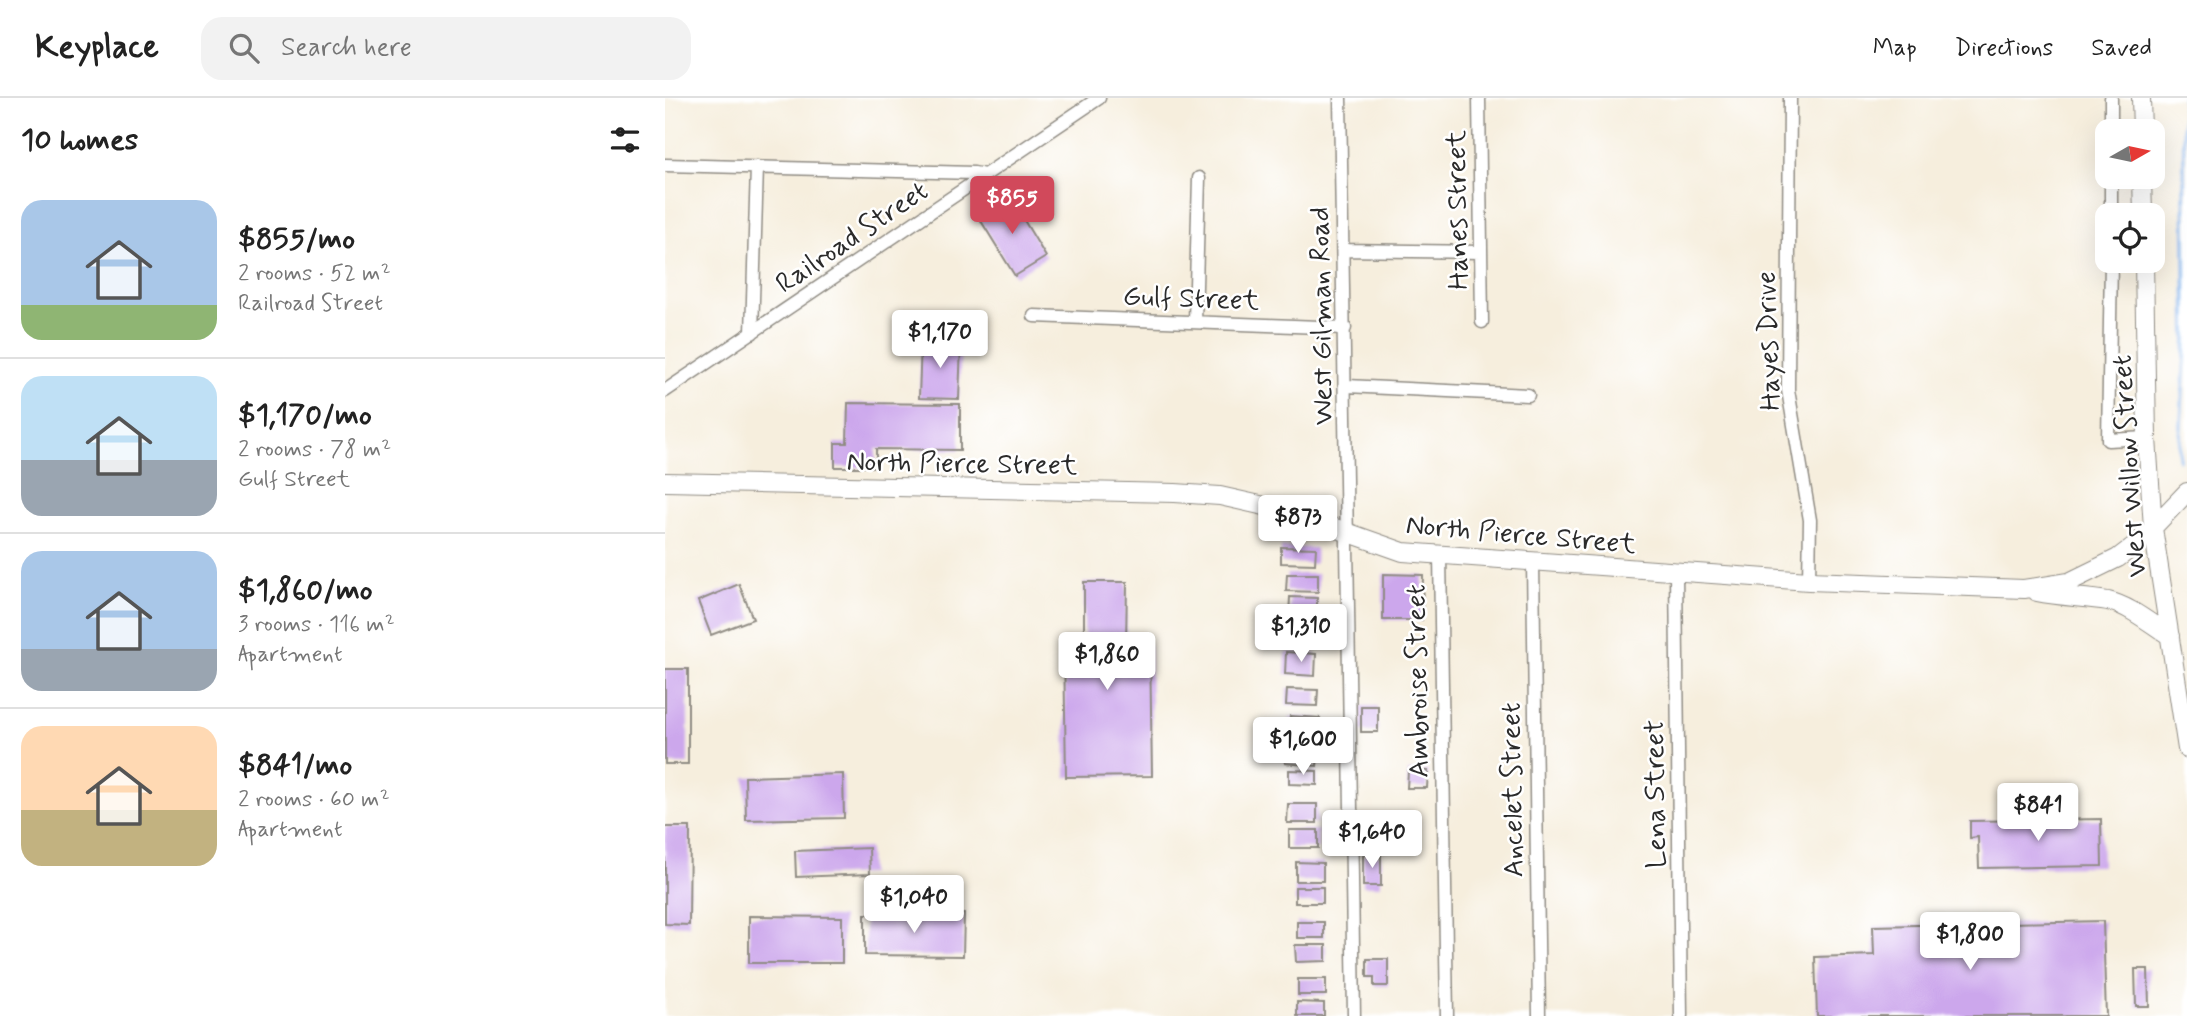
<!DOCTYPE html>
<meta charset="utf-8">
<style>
body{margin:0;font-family:Mynerve,sans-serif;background:#f2f2f2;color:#222;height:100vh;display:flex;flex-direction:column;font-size:26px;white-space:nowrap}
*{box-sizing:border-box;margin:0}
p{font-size:23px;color:#767676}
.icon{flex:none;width:38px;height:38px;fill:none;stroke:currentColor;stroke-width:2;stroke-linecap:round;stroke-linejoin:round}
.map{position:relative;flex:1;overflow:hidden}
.panel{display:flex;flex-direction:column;background:#fff;width:665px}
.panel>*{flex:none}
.needle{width:46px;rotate:81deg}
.buttons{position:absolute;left:1430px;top:21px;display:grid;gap:14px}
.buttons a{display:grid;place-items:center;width:70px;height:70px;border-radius:14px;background:#fff;box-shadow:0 7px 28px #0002;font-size:35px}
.price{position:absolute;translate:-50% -60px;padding:0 16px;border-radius:7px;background:#fff;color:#222;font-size:23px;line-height:46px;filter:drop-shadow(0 2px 4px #0008)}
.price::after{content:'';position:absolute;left:50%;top:42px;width:21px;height:16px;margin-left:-10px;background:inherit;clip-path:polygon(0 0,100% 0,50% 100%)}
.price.active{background:#d1495b;color:#fff}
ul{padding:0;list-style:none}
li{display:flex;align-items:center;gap:21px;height:175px;padding:0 21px}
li+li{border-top:2px solid #e0e0e0}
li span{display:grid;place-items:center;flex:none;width:196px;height:140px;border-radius:21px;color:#555}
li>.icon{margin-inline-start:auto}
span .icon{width:84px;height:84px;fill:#fffc;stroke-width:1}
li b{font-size:30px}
h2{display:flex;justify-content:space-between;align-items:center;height:84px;padding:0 21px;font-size:30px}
header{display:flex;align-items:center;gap:42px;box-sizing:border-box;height:98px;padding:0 35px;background:#fff;border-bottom:2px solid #e0e0e0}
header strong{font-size:33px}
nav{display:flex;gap:38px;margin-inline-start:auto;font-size:24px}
.search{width:490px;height:63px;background:#f2f2f2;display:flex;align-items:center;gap:18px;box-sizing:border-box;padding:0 24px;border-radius:21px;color:#767676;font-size:26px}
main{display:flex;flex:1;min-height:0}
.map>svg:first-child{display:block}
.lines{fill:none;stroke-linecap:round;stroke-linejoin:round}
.stream{stroke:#80b2ed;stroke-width:3.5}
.building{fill:#cca7ec}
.street-casing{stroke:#908c84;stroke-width:15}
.secondary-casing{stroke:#908c84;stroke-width:20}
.street{stroke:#fff;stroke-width:12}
.secondary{stroke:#fff;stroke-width:18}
.labels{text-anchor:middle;stroke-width:5;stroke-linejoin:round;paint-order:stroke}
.street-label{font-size:28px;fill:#2b2b2b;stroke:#fff}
</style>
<header>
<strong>Keyplace</strong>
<div class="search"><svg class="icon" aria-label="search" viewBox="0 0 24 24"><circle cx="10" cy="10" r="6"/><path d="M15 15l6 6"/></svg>Search here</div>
<nav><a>Map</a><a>Directions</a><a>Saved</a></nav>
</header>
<main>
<section class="panel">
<h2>10 homes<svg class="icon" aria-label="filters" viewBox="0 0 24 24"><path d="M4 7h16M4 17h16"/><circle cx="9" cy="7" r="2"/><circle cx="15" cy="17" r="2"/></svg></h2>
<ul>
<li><span style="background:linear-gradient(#a9c7e8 75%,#8fb573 0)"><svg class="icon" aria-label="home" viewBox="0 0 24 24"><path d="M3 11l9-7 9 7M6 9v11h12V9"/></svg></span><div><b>$855/mo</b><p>2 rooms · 52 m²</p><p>Railroad Street</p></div></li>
<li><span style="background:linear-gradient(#bfe0f5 60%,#9aa5b1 0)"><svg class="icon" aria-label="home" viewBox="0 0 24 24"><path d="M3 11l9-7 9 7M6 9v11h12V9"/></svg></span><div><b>$1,170/mo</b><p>2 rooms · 78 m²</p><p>Gulf Street</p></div></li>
<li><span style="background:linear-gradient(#a9c7e8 70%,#9aa5b1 0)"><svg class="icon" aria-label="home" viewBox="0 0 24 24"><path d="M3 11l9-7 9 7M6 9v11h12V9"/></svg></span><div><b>$1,860/mo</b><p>3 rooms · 116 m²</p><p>Apartment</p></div></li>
<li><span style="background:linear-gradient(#ffd9b3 60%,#c2b280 0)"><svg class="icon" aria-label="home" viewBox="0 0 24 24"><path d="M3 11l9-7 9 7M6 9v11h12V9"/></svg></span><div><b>$841/mo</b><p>2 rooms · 60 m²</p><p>Apartment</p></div></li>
</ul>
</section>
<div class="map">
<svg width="1522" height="918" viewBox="0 0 1522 918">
<rect width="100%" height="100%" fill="#fff"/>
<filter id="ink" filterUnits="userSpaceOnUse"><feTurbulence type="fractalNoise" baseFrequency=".0143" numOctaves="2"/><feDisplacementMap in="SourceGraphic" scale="14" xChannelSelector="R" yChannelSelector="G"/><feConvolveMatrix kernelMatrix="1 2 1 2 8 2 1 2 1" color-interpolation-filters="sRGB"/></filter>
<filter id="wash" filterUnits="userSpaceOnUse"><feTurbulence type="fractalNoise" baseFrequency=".00686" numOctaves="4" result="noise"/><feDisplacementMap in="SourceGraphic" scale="28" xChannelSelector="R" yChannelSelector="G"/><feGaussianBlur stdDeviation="1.57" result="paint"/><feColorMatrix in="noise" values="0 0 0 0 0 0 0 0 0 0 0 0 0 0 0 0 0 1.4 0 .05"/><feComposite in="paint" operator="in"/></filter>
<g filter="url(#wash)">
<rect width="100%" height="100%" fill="#f6eedd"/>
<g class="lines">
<path class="stream" d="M1514,362L1521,239L1518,0"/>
</g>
<g id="blocks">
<path class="building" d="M345,99L381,159L350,178L313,118Z
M256,244L296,245L294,301L254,300Z
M183,305L295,306V352L211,351V369H170V345H182Z
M616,449L651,450L650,466L616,465Z
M622,476H653V494L621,493Z
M718,476L758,477L757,522H718Z
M419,484H462L461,548L485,547L487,678L401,679L399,548L419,547Z
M74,486L88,521L46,537L33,503Z
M625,499L652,500V518L624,517Z
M625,532L653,533V547L624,545Z
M621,554L651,556L650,578L620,576Z
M0,571H23V666H0Z
M622,591L653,592L652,608L621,607Z
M696,608H713V634H696Z
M625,618L655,620L653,638L623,635Z
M621,647L654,649L652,668L620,665Z
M624,672L652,673V687L624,686Z
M743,673H763L762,690H742Z
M178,676L179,720L81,722L80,679Z
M623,706H652V725H622Z
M1436,721L1437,768L1314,770L1313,739L1305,740V723Z
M0,729H25L24,827L0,826Z
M624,732H653V750H624Z
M204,750L205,776L131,779L130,753Z
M698,757H716V788H698Z
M631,764L658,765V783H631Z
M630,789H658V805H630Z
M200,816H299L298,858L200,857Z
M84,818L177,819V865H84Z
M1438,823L1441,918H1152L1150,859L1209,857L1208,828Z
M632,824H659V840H632Z
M630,847H661V863L631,864Z
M702,861H723V888H709V879H702Z
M1470,871H1483L1484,908H1471Z
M633,881H661V897H633Z
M632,904L659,905V918H632Z"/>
</g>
</g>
<g filter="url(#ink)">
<use href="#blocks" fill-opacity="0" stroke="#908c84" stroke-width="2"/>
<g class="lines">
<defs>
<path id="street" d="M675,0C681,306 684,612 689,918
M814,0L817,224
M1125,0L1123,292L1145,422L1144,483
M1446,0V33
M0,67L309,75L319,77
M1446,79V117
M678,152L816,154
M1446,163L1443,342L1482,340
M369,218L680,230
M530,224L534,80
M87,235L92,69
M682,288L863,297
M0,293L434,0
M775,457L782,918
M868,464L874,918
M1011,474L1016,918"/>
<path id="secondary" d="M1476,0L1477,33
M1477,79L1478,117
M1479,163L1482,340L1488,430L1522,651
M0,384L510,395L555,398L622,413L738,454L1144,483L1359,491L1404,484L1453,460L1474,444L1522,394
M1372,494C1396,499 1419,499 1443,503C1465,508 1486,526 1505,538"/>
</defs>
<use href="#street" class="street-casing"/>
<use href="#secondary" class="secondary-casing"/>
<use href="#street" class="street"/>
<use href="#secondary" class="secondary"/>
</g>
</g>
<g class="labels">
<g class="street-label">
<text transform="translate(791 112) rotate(-91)" y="10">Hanes Street</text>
<text transform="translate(186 138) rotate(-34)" y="10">Railroad Street</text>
<text transform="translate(526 199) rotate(2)" y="10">Gulf Street</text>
<text transform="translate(655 218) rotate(-91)" y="10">West Gilman Road</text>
<text transform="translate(1102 243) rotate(-92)" y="10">Hayes Drive</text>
<text transform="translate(297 364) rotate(1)" y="10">North Pierce Street</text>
<text transform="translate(1463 368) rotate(-94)" y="10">West Willow Street</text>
<text transform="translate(856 435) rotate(5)" y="10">North Pierce Street</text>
<text transform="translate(751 583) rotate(-91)" y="10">Ambroise Street</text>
<text transform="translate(846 692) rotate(-91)" y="10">Ancelet Street</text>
<text transform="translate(989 696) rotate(-91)" y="10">Lena Street</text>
</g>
</g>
</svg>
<div class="buttons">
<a><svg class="needle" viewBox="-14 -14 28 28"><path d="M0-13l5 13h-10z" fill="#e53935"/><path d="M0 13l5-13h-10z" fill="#767676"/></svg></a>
<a><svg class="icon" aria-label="locate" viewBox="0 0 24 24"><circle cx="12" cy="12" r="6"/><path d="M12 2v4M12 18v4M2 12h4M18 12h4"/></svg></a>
</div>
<b class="price active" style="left:347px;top:138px">$855</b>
<b class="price" style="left:275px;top:272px">$1,170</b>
<b class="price" style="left:633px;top:457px">$873</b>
<b class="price" style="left:636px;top:566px">$1,310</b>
<b class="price" style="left:442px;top:594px">$1,860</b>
<b class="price" style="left:638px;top:679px">$1,600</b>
<b class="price" style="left:1373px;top:745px">$841</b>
<b class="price" style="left:707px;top:772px">$1,640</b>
<b class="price" style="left:249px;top:837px">$1,040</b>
<b class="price" style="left:1305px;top:874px">$1,800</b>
</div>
</main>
